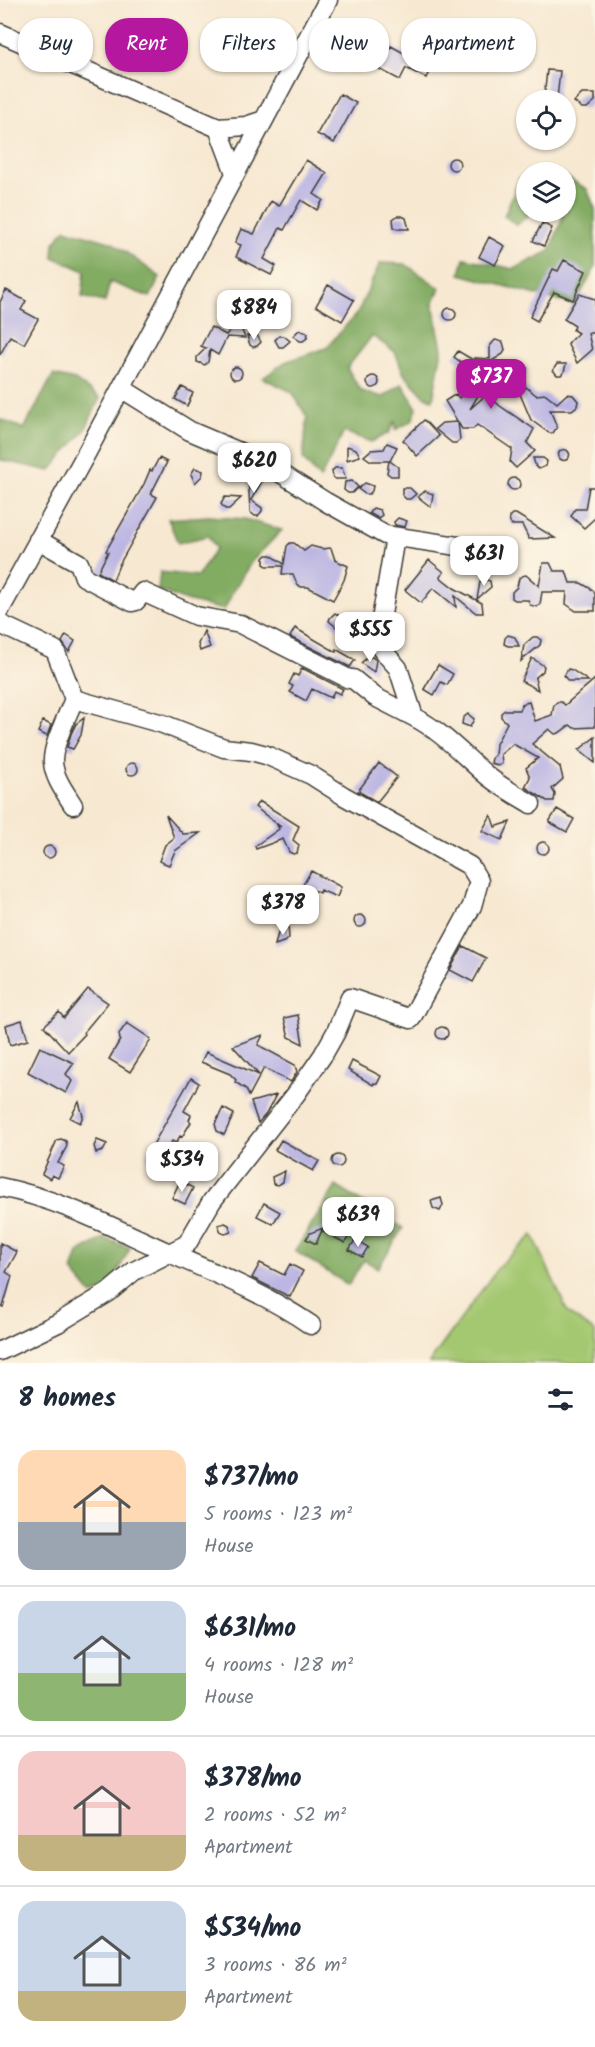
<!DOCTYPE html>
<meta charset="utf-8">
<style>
body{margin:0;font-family:Kalam,sans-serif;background:#f2f2f3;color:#1f2937;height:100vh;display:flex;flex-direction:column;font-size:22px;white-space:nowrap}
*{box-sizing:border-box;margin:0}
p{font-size:20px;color:#747a83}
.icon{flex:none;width:33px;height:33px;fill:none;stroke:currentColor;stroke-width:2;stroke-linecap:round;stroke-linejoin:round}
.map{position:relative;height:1363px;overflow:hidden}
.details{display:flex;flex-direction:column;background:#fff;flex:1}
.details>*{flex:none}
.banner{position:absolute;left:18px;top:18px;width:560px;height:54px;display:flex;gap:12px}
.tools{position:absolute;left:516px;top:90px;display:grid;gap:12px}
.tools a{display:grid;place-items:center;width:60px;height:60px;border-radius:50%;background:#fff;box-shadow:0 2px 4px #0004;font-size:30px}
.price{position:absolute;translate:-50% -51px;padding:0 14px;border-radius:12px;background:#fff;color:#222;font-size:20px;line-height:39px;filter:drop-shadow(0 2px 3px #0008)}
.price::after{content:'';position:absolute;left:50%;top:36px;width:18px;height:14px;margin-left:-9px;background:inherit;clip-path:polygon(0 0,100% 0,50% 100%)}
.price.selected{background:#b5179e;color:#fff}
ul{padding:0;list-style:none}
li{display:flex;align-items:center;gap:18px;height:150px;padding:0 18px}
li+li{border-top:2px solid #e0e1e3}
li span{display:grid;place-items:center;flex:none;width:168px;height:120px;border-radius:18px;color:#555}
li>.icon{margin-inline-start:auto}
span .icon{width:72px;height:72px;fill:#fffc;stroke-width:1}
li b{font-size:26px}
h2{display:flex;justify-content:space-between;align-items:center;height:72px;padding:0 18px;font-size:26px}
.pill{padding:0 21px;border-radius:24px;background:#fff;box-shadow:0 2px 4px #0004;font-size:21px;line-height:54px}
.pill.selected{background:#b5179e;color:#fff}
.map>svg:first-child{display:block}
.green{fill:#a4c871;stroke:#607246;stroke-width:1.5}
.forest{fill:#83ac63;stroke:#506440;stroke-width:1.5}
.building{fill:#bbb6e3}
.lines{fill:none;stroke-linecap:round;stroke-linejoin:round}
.minor-casing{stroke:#3d3b37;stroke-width:21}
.minor{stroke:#fff;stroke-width:18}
</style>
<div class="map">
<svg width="595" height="1363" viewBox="0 0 595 1363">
<rect width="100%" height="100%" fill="#fcf5e5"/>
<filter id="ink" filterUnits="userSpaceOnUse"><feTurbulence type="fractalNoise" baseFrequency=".0167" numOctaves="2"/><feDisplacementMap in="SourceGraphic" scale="12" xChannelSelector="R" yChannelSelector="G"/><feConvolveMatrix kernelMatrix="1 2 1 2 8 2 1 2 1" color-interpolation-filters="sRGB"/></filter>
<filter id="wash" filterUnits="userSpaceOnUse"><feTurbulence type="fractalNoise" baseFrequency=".008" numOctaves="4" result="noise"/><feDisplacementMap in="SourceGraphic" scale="24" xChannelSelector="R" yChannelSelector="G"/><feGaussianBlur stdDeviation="1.35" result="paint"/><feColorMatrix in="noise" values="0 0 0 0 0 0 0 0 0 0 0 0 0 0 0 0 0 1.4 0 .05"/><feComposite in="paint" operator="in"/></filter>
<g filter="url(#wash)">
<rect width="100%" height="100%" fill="#f7e8d1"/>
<path class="green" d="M533,1235L568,1313L595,1332V1363H429L499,1266Z"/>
<path class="forest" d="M526,174V212H532L517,225L504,216L520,178Z
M566,177L587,189L595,209V268L574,305L460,274L464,258L514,269L550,251L563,216L555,212H566Z
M65,229L113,243L160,277L150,297L110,282L105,302L82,297L85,271L53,257L54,243Z
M380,263L405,264L440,288L433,304L442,349L433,400L424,396L404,374L395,352L372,336L347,368L361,391L383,397L402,384L417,408L412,421L395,430V421L389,433L371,442L344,432L320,479L303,459L307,417L292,392L263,378L285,362L326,348L358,312Z
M53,375L75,380L100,398L85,430L50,471L0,460V419L24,429Z
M209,516L245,519L282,530L252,561L235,588L224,610L186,601L158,590L160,572L198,576L216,548L208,536L178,543L168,519Z
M336,1186L403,1228L378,1268L364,1260L348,1285L295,1251Z
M104,1238L130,1248L109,1289L92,1295L72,1271L78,1253Z"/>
<g id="blocks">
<path class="building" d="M391,46L422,63L426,55L435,60L426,78L406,68L400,80L379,69Z
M547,70L560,71L557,99H544Z
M340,94L356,103L334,143L317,134Z
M582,94H595V101L587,108H582L574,102Z
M448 164a6 6 0 1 1 12 0a6 6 0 1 1-12 0Z
M306,160L327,173L314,194L323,200L317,210L301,200L284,230L280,228L264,259L276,266L271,275L236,257L241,245L235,243L241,229L254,234L271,201L279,206Z
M397,216H402L406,218L409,229H397L394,227L393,219Z
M542,223L552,228L544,246L533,241Z
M489,237L505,246L495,265L479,257Z
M564,260L586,271L573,300L554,292L537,321L530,317L553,269L558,271Z
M328,285L354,300L342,321L316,306Z
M6,290L26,301L21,310L38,319L24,344L10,336L0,355V302Z
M579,294L595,299V333H588L592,350L577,363L568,345L569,342L578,333L573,330L575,326L564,319Z
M444 314a6 6 0 1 1 12 0a6 6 0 1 1-12 0Z
M234,326L241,328L245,338L227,337L218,355L210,350L208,362L205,365L197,362V357L206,348L201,346L211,327L226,335Z
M299,330L308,333L307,338L303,341H300L293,336Z
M257,335L261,342L257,346L253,347L250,345L247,336Z
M279,336H284L290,341L283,347H279L275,340Z
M495,340L503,342L505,350L503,354L484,366L493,371L470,409L487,394L500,406L534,429L527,443L535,451L516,468L510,462L512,449L477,425L473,429H462L445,401L456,394L459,398L483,378L474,372L469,376L470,369L454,357L458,351L473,360L475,358L490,359V346Z
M557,364H566L564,372L561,375H557L553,370Z
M519,365L527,368L526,374L521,378L515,373V368Z
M230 373a6 6 0 1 1 12 0a6 6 0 1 1-12 0Z
M367 382a6 6 0 1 1 12 0a6 6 0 1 1-12 0Z
M182,387L193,393L187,406L175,399Z
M526,387L536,395L546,394L557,403L567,394L573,395L578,401L577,406L572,410H550L557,427L553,433H549L531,420L520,394Z
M424,420L439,436L417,456L403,440Z
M458,422L460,440L456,443H452L435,429L442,423Z
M387,443L397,447L390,461L398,467V476H391L387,473L389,461H371L364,456L371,450L384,449Z
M347,446L356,449L360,456L347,460Z
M558.5 455a5.5 5.5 0 1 1 11 0a5.5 5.5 0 1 1-11 0Z
M159,458L167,462L151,494L157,497L119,565L113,580L98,572L108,552L106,551L144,484L150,470L152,471Z
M533,458H543L547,461L546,466L539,469L536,467Z
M195,468L203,471L202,476L195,483L191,474Z
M335,468H342L346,479H335L333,477L332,471Z
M248,472L262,481L251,500L262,508V511L258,516H255L250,512Z
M508 484a6 6 0 1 1 12 0a6 6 0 1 1-12 0Z
M352,481L358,487L352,493H348L344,490L345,482Z
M365,483L373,486L372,491L369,494H365L358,489Z
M589,487H595V518L584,528L571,516L575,509H585Z
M402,488H410L416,494L410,499H406L402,495Z
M425,491L433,494L431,507L418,497Z
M225,497L241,498L229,509H225L221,504Z
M373,508L380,510L382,515L378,518L369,513Z
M512,514H516L555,538L529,539L522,525H512L510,523L509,517Z
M398,518L407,521L405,527L395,525L394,522Z
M290,543H294L304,551L311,546L322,549L331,548L335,560L348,566L344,580L333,600L308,587H301L297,584L293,574H282L283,566H267L264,564V558L267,555H271L284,564L287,546Z
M429,560L444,572L440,577L454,588L482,603L483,613H476L455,596L456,607L433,588L421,603L405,590Z
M543,563H550L554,571H566L570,583H581L593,590L595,594V611H576L566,604L567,592H542L540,604L537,607L530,605L528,600H515L512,598V592L517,587L519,578L522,576L526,575L539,586Z
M483,579L490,581L491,587L477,599L480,582Z
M335,613L341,617L340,630L329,621L330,618Z
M295,628L336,652V649L355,660L350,667L290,637Z
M204,631L210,647L200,651L198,644Z
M66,635L75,641L69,652L62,642Z
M508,635L515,637L519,646H508L504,644L505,638Z
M533,637H537L541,640L540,645L521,661L524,645Z
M368,657H372L376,660L374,672L361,663Z
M532,658L544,666L543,671L535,678L538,690L521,681Z
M438,665L453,674L447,685L441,682L434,695L424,689Z
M302,668L343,689L340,694L334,691L331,698L312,689L306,701L290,692L293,686L289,684L294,674L298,676Z
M568,669L572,670L588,681H568L564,676Z
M595,679V727L574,728L570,725L559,733L555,734L549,729L532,744L560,767L563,779L552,789L555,794L554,801H547L525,787L530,777L526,768L538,758L513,744L501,754L502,763L499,766L491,763L492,758L495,755L496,744L507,723L501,717V713L505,710H519L522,704L529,702L535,721L552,715L554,705L557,702H561L565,705Z
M468,714L474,719L470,727L462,724L463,718Z
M84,718L81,735L73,749L67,747L71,734L76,724Z
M43,721L51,725L47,736L38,732Z
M595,737V763L579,750Z
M126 769a6 6 0 1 1 12 0a6 6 0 1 1-12 0Z
M379,763L397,777L377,802L358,791Z
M259,801L299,826L293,840L299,845L297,853L293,854L289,852L283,839L256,849L255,846L279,829L277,825L281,827L255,807Z
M557,809L574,819L567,832L549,822Z
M166,815L183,834L200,833L175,851L169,865L159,861L165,845L174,838Z
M491,815L495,827L510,822L502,840L482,831Z
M537 848a6 6 0 1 1 12 0a6 6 0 1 1-12 0Z
M43 852a6 6 0 1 1 12 0a6 6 0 1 1-12 0Z
M311,871L341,887L337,897L320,890L319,893L303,885Z
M354 921a6 6 0 1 1 12 0a6 6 0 1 1-12 0Z
M288,925L289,938L286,941L275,945L278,933Z
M463,946L486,958L473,982L450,970Z
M88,989L108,1003L84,1032L85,1034L68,1052L44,1026L59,1012L64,1018Z
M298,1015L303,1044L289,1037L284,1018Z
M22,1020L28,1040L10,1045L6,1025Z
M127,1023L151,1039L130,1072L109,1059L120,1040L119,1034Z
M436 1033a6 6 0 1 1 12 0a6 6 0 1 1-12 0Z
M263,1035L258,1045L295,1065L297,1072L291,1082L264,1068L249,1096L246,1089L235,1082L236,1080L230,1074L201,1062L206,1052L259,1075L233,1046Z
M40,1047L74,1063L66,1074L72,1081L66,1093L28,1072Z
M352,1061L381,1076L377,1084L374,1083L373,1085L348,1070Z
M191,1078L199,1083L184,1111L191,1115L189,1120L191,1122L182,1137L180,1136L176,1143L172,1141L160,1165L146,1157Z
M276,1095L266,1114L258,1123L251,1102Z
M79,1102L83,1116L80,1123L70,1118Z
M223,1108L234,1114L224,1135L217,1131L215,1124Z
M61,1139L66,1141L67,1146L58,1163L64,1166L58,1178L52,1175L50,1179L42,1174L57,1140Z
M97,1140L107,1144L103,1151L96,1153L94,1146Z
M281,1140L319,1161L313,1171L275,1150Z
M332 1161a6 6 0 1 1 12 0a6 6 0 1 1-12 0Z
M285,1171L283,1182L278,1185L273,1184L272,1177Z
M180,1181L193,1188L185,1204L172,1198Z
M441,1198L443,1205L440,1211L433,1208L431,1201Z
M337,1202L353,1211L350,1215L358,1219L345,1243L322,1231Z
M264,1203L280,1212L273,1224L257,1216Z
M225,1223L229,1225L231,1232L225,1234L221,1232L218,1225Z
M323,1228L316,1244L306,1239L310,1233Z
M355,1240L368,1247L362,1257L349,1250Z
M0,1243L17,1252L6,1272L12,1276L3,1307L0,1306Z
M260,1263L284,1275L290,1264L303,1271L290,1297L252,1278Z"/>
</g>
</g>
<g filter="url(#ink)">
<use href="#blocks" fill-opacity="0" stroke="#3d3b37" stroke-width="1.5"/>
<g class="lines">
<defs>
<path id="minor" d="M0,33L218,128L246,126L264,120
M218,128L235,173
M121,388L190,431L263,462L326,502L385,535L464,547
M395,537L379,632V643L382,650L398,668L414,717C441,731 461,753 484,773C497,785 515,794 531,804
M38,540L79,563L84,577L132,602L136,601L143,592L196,616L240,624L349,679H353L375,697L414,717
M0,610L86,454L328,0
M0,624L55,650L74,699C68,715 52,745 53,762C54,778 65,792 73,805
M0,1187C59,1199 112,1227 167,1252C217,1274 266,1294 311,1325
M0,1351L58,1323L109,1292L134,1271L187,1244L212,1201L296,1094L323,1055L336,1032L350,998L411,1019L472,906L479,881L470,866L344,796L311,775L266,755L251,751L224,748L163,724L74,699"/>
</defs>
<use href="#minor" class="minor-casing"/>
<use href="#minor" class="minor"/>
</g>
</g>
</svg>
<div class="tools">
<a><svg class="icon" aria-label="locate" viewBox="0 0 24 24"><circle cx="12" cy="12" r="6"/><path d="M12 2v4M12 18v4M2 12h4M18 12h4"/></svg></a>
<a><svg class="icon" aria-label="layers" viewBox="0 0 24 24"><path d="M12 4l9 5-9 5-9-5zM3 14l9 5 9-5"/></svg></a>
</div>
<b class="price" style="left:254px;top:341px">$884</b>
<b class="price selected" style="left:491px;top:410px">$737</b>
<b class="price" style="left:254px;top:494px">$620</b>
<b class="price" style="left:484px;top:587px">$631</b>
<b class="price" style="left:370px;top:663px">$555</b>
<b class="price" style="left:283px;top:936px">$378</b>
<b class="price" style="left:182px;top:1193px">$534</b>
<b class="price" style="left:358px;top:1248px">$639</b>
<div class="banner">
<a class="pill">Buy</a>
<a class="pill selected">Rent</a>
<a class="pill">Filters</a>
<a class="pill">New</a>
<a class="pill">Apartment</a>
</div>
</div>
<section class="details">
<h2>8 homes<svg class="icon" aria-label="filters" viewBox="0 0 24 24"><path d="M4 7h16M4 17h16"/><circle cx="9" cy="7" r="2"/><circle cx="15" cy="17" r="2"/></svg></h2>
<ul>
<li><span style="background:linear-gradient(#ffd9b3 60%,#9aa5b1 0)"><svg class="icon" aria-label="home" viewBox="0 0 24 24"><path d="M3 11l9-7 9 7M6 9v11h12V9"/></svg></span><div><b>$737/mo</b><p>5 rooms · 123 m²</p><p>House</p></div></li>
<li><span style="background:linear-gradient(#c9d6e8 60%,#8fb573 0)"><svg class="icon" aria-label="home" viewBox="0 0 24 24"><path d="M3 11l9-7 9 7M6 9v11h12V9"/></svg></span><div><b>$631/mo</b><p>4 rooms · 128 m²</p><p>House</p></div></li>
<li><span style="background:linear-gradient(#f6c9c9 70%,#c2b280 0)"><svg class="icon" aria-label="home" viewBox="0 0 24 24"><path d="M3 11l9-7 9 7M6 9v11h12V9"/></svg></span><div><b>$378/mo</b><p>2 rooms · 52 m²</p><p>Apartment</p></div></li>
<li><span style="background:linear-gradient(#c9d6e8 75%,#c2b280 0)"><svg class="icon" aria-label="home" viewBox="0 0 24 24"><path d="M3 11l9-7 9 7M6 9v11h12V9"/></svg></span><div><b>$534/mo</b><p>3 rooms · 86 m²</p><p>Apartment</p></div></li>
</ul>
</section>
